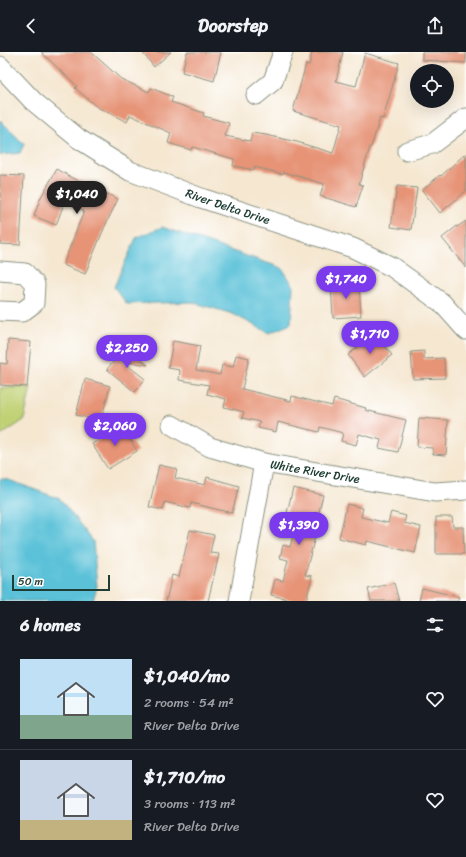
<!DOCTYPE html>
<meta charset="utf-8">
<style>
body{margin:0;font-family:Sriracha,sans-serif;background:#20242c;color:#f1f3f6;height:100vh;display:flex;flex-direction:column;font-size:15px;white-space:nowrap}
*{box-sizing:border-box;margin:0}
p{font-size:13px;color:#9ea1a6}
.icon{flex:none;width:22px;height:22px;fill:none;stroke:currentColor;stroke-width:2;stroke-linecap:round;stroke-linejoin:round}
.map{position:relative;height:549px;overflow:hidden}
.panel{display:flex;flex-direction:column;background:#171b24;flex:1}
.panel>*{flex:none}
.controls{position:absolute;left:410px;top:12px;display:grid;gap:8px}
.controls a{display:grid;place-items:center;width:44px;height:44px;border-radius:50%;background:#171b24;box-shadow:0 4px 16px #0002;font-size:20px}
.scale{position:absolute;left:12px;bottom:10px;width:98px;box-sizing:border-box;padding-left:4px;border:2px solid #1f3d34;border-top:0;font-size:11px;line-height:14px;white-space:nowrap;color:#1f3d34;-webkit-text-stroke:3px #fff;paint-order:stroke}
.price{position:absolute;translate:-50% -34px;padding:0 9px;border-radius:14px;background:#7c3aed;color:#fff;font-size:13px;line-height:26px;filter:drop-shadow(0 1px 2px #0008)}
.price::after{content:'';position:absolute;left:50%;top:24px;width:12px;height:9px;margin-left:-6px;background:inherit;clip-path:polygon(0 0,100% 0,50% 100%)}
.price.active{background:#222;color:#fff}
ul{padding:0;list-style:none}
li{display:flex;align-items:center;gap:12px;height:100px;padding:0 20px}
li+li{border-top:1px solid #363941}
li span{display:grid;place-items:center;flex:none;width:112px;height:80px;border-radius:0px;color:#555}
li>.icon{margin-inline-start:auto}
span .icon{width:48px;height:48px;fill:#fffc;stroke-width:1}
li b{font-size:17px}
h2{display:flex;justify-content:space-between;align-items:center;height:48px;padding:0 20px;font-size:17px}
header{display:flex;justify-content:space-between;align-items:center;height:52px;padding:0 20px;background:#171b24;font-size:18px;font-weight:800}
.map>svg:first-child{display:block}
.green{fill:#c0d174;stroke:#708754}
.water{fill:#5ac1d8;stroke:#3c7f86}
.building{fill:#e69376}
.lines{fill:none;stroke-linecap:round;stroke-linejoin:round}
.minor-casing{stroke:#8a9282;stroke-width:21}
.minor{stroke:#fff;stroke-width:19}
.labels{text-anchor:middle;stroke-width:4;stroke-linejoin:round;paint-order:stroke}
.street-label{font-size:12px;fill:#1f3d34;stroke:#fff}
</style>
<header><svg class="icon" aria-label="back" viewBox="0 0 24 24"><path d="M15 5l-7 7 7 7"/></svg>Doorstep<svg class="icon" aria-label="share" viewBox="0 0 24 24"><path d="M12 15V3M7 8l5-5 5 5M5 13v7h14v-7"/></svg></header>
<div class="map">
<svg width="466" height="549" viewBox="0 0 466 549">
<rect width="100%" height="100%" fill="#fff"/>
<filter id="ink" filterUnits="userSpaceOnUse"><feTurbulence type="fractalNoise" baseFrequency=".025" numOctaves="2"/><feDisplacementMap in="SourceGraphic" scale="8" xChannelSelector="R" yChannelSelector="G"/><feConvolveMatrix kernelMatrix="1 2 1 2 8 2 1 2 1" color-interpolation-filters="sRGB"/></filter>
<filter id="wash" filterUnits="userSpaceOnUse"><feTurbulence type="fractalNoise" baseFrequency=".012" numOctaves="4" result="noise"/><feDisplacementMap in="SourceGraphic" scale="16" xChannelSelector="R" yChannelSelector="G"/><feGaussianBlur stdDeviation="0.9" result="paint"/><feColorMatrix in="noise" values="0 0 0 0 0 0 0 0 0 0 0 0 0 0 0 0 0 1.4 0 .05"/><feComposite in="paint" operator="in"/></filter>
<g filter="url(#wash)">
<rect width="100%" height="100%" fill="#f5e7d0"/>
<path class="green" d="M31,335L24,368L0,384V336Z"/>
<path class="water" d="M0,68L24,92L20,101L0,103Z
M162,175L282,216L293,233L291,272L269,281L233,262L192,250L127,252L114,235L136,186Z
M0,427H6L60,447L93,489L97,534L93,549H0Z"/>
<g id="blocks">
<path class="building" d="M41,0H91L121,27L149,40L151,36L173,45L171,50L204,61L203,64L229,71L225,84L250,89L252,81L266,83L297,90L333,101L341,73L293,59L306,12L309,13L312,0H343L336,29L356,34L365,1L399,11L383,67L380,66L371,95H370L359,132L363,133L356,155L320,144L324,132L284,120L283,122L254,115V118L233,114L234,107L192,95L191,98L168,91L171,81L130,63L127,70L97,55L75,36L77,34Z
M142,0H171L154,15Z
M187,0H221L214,29L182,20Z
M422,0H466V11L422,8Z
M466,101V139L440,161L422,138L440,123L441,124Z
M57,117L71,125L118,147L105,174L85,222L63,213L84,159L65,149L56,173L34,164L41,145Z
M0,123L24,124L20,193L0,192Z
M397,134L417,136L411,178L391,175Z
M466,169V216L442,186L457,174V175Z
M359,230L361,264L333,266L331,231Z
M375,282L392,303L365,325L348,303Z
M8,288L31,290L27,335L0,333V311L7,312Z
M173,289L200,294L196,318L220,323L222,313L233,315L236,303L249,306L242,337L291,349L292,344L332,354L334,347L366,356L365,358L406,368L398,400L379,396L381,388L359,382L356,393L341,389L343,381L320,375L319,380L278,370L276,380L258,376L260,370L242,366L244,360L224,355L226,347L207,342L209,333L179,328L180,318L168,316Z
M126,295L148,313L122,309L145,327L135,340L107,317Z
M424,299V307L444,306L445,326L413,327L411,300Z
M85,327L110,334L101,369L76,363Z
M419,366L448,368L446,403L433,402V396L417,395Z
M122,374L137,399L108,417L92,392Z
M159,413L177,417L175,426L205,433L207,425L239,434L232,461L191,451L190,456L165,450L163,458L149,455Z
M293,436L323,443L313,485H315L305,523L312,524L306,549H296L271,543L275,527L283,529L288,508L280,506L283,493L290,495L296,472L285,469Z
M347,452L363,456L361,465L388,471L391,460L406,464L404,471L421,475L415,501L367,489L366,493L339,486Z
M436,465H452L453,475H463L464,502H436Z
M190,478L214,483L210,501L219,502L208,549H166L172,523L179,525Z
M394,531L399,549H371L368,537Z
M422,536L459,545L458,549H419Z"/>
</g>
</g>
<g filter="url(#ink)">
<use href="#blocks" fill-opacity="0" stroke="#8a9282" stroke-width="1"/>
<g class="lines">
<defs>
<g id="minor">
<path id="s1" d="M0,14L33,49L79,87L130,119L201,146L353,196L392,215L442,251L466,278"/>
<path d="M256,43L273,29L283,0"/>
<path d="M407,99L432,92L466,66"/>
<path d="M0,219L25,221L35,232L34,251L22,260L0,259"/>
<path id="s2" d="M172,373L210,395L264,411L435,440L466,438"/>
<path d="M239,549L264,411"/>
</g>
</defs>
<use href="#minor" class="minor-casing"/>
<use href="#minor" class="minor"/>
</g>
</g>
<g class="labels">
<g class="street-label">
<text dy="4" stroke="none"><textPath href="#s1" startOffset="272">River Delta Drive</textPath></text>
<text dy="4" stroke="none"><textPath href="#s2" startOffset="152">White River Drive</textPath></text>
</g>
</g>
</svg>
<div class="controls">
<a><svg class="icon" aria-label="locate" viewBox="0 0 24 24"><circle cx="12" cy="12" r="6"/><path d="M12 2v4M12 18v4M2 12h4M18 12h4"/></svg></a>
</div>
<div class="scale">50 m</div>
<b class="price active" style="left:77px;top:163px">$1,040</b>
<b class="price" style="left:346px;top:248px">$1,740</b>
<b class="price" style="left:370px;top:303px">$1,710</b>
<b class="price" style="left:127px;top:317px">$2,250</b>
<b class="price" style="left:115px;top:395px">$2,060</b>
<b class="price" style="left:299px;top:494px">$1,390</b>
</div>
<section class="panel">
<h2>6 homes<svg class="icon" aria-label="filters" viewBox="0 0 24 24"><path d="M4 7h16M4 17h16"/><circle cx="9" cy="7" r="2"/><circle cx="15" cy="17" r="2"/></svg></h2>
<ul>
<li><span style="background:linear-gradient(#bfe0f5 70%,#7fa58c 0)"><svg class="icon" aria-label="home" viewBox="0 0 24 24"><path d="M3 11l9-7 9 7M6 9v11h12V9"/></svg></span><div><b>$1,040/mo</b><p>2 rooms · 54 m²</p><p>River Delta Drive</p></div><svg class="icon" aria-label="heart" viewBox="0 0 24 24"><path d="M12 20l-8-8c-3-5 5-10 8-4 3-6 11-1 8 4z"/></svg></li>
<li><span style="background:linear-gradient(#c9d6e8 75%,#c2b280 0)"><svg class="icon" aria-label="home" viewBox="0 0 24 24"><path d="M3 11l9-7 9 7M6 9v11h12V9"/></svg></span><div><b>$1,710/mo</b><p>3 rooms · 113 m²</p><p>River Delta Drive</p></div><svg class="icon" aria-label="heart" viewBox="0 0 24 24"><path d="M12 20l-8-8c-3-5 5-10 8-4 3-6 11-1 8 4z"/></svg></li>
</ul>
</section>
